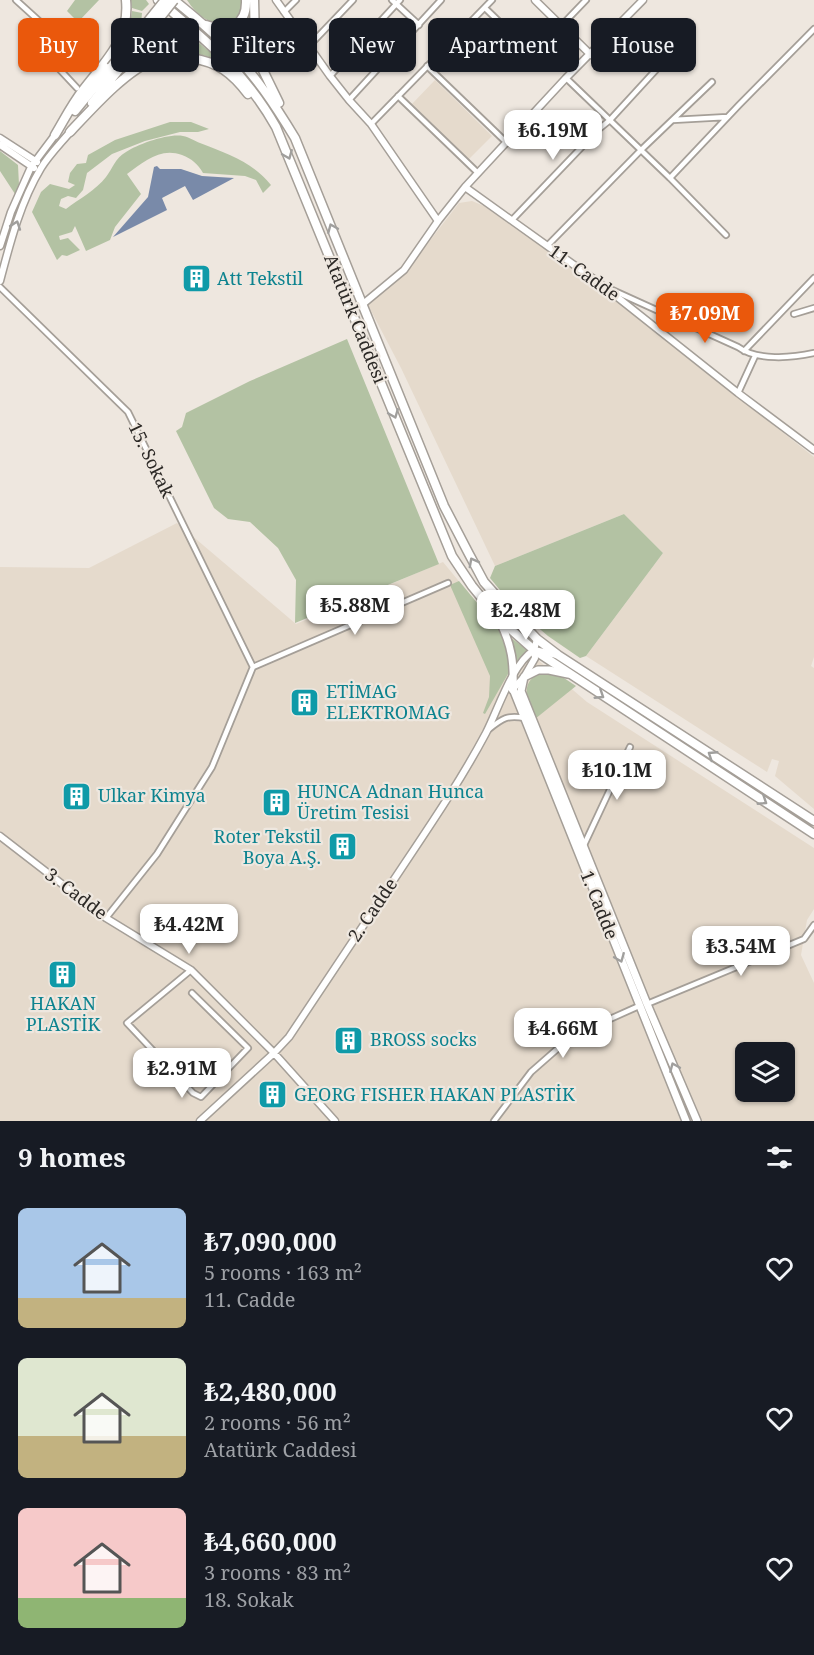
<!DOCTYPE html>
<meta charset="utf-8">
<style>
body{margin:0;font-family:"Noto Serif",serif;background:#242831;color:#f1f3f6;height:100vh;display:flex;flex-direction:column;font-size:22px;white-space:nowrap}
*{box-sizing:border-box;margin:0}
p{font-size:20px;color:#9ea1a6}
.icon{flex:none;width:33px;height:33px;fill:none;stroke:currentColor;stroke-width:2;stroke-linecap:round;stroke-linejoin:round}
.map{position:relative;height:1121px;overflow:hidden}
.side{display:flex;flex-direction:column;background:#171b24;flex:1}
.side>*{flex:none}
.guide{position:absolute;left:18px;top:18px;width:778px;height:54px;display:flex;gap:12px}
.fabs{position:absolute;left:735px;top:1042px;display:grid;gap:12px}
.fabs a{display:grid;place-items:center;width:60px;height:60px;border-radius:9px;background:#171b24;box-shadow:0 2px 4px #0004;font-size:30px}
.price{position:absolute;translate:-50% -51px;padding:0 14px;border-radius:12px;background:#fff;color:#222;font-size:20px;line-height:39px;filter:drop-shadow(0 2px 3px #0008)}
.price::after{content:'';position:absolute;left:50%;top:36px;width:18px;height:14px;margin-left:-9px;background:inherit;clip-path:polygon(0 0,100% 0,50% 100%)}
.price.selected{background:#ea580c;color:#fff}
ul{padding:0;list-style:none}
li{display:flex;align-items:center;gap:18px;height:150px;padding:0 18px}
li span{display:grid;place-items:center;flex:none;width:168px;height:120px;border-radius:9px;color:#555}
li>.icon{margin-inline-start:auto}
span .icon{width:72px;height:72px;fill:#fffc;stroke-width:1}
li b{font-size:26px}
h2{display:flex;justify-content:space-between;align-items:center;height:72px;padding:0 18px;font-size:26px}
.pill{padding:0 21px;border-radius:9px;background:#171b24;box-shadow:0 2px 4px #0004;font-size:21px;line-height:54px}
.pill.selected{background:#ea580c;color:#fff}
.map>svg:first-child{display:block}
.built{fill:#e5dacc;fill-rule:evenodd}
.green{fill:#b3c2a3}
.water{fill:#798aa9}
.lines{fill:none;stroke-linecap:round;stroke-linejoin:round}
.street-casing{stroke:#a59f98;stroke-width:8}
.secondary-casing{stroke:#a59f98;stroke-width:9}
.primary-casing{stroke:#a59f98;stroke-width:10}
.highway-casing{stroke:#a59f98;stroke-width:11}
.street{stroke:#fff;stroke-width:4.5}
.secondary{stroke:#fff;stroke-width:6}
.primary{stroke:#fff;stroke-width:7}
.highway{stroke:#fff;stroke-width:8}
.highway-bridge-casing{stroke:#a59f98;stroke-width:11;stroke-linecap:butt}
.highway-bridge{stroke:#fff;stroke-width:8}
.oneway{stroke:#a09f9d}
.labels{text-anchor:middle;stroke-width:4.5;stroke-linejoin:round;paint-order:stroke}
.street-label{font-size:18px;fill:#2c2926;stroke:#eee7df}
.culture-label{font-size:18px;fill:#0d838f;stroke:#eee7df;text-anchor:start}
</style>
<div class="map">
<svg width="814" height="1121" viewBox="0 0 814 1121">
<rect width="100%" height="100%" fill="#eee7df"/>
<path class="built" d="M435,80L492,136L469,159L412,104Z
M472,201L484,206L600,288L814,457V657L811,666L814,668V809L775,776L779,761L772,759L767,772L586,656L663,553L624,514L495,566L401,368L368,305L404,274L459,203Z
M177,523L296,624L443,562L490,619L587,702L814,848V909L807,920L801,955L814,983V1121H0V567L89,568ZM746,1053H784V1092H746Z"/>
<path class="green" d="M75,0H99L78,22L67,11Z
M131,0H146L149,4L142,11L132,8Z
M187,0H241C243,17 238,19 225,27C208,22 197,16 187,0Z
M132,11L142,13L141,24L123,47L129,30Z
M249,16L251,49L258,77L219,36C235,35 243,31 249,16Z
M165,20L193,38L222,62C196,50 161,46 136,64C124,74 113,86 102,97L132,58Z
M170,122H191L209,129L198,132H180L145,141L112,154L87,173L83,190L76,198L68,196L61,199L59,206L66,209C79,199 96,190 106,177C113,168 115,158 126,152C138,144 169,133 183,136C189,137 195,141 200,143C228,154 251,161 271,185L263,193L256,180L245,176L203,173C198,164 192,159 182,155C160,147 144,162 127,174L141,194L115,227L110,240L86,251L75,226L72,232L59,236L60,240L68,238L80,250L67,256L62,255L57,260L32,212L41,192L50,184L69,189L75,185L68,182L70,173L77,164L86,163L88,155L115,140Z
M0,151L18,165L19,185L15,194L0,171Z
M347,339L439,564L295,623L296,580L278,548L250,522L228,519L214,508L176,431L182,427L186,413L250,381Z
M624,514L663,553L586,656L580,658L548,636L514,607L490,578L495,566Z
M459,581L503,634L512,667L485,714L483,713L489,697L490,676L450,585Z
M510,637L527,650L516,667L515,653Z
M542,672L558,674L576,686L535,719C528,698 518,683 542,672Z"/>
<path class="water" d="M157,166L160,169H181L202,176L234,178L193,200L185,186L162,198L167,210L113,237L148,197L154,167Z"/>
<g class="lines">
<defs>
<path id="street" d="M16,0L92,69
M392,0L419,25
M485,8L515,37
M284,12L296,0
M561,26L586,0
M63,42L48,57L77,88
M309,46L353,0
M427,66L507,143
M330,76L400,0
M566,78L670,178L726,235
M398,96L478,173
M349,100L441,0
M673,120L727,117
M371,124L492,0
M670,178L739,105L814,29
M512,220L599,129L610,120L665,60
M547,246L641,150L712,82
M0,287L128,412L253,667L212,767L157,854L106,918
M610,289L738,347C757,361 792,358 814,353
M794,314L814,308
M744,351L814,278
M738,393L755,356
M253,667L448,583
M489,729C503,718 507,715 525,718
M584,845L630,747
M191,970L127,1023L193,1093L201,1097L248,1048L192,993
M647,1004L804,939L814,925
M494,1121L531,1072L572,1036L639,1006"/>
<path id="secondary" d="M276,0L330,76L349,100L371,124L438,221
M535,0L591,55
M0,138L37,162
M0,145L34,168
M465,187L602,285L738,393L814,450
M0,246L11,212L31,167L55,135
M0,281C10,243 20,203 41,168C49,155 60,144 70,132
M363,304L404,270L438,221L465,187L566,78L643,0
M512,690L524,677L535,658L534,650L537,639
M0,836L106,918L191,970L274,1053L335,1121
M200,1121L274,1053L289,1037C326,981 364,925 401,869C431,824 461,780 486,733C498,710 512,664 534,650L557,655"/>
<path id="primary" d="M500,622C512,646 514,663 513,689L686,1121
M568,674L549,670H538L524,677L521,691L647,1004L697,1121"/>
<path id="highway" d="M158,0C206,40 245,72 276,127L452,556L472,586L499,619L534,650L814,834
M174,0C192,15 210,29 226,46C254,73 275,105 295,138L444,506L469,554L484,582L500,600L537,639L558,655L814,821
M254,0L255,42L258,60L279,103
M206,25C228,33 247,26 246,0
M92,103L117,72
M75,111L111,67
M70,132C91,110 126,70 154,60C166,56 179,56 191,58C218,62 232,73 248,94
M55,135C64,120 72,104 83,90C105,61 130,40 126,0"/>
</defs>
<use href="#street" class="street-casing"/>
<use href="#secondary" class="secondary-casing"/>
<use href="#primary" class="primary-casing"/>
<use href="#highway" class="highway-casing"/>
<use href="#street" class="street"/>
<use href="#secondary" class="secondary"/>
<use href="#primary" class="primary"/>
<use href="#highway" class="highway"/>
<defs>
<path id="highway-bridge" d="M111,67L165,0
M117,72L174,0"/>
</defs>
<use href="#highway-bridge" class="highway-bridge-casing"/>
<use href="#highway-bridge" class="highway-bridge"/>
</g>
<defs><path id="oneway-chevron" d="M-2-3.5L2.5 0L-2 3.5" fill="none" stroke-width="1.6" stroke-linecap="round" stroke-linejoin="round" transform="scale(1.5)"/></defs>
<g class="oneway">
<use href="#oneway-chevron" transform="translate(288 155) rotate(68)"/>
<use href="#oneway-chevron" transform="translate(16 225) rotate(-71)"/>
<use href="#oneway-chevron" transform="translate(332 228) rotate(-113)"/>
<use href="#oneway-chevron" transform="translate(394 414) rotate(68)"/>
<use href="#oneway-chevron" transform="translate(473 562) rotate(-118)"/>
<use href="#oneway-chevron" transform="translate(600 695) rotate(33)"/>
<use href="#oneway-chevron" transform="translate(712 755) rotate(-147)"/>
<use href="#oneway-chevron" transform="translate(763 801) rotate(33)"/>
<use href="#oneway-chevron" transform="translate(620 958) rotate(68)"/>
<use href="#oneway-chevron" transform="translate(674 1067) rotate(-113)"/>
</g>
<defs>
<symbol id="building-square" viewBox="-11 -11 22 22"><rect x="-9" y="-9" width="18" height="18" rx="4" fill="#0f9aa8" stroke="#eee7df"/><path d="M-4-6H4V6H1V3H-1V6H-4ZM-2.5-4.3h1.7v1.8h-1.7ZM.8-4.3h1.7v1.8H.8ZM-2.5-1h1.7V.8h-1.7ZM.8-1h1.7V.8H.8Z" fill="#fff"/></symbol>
</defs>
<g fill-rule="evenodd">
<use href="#building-square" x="180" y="262" width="33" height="33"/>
<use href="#building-square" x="288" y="686" width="33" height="33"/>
<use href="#building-square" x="60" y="780" width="33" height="33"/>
<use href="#building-square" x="260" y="786" width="33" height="33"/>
<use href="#building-square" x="326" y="830" width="33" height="33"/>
<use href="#building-square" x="46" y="958" width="33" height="33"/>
<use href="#building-square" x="332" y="1024" width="33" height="33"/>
<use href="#building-square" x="256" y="1078" width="33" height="33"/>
</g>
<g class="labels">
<g class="street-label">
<text transform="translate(584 273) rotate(36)" y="6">11. Cadde</text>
<text transform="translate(355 319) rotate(68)" y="6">Atatürk Caddesi</text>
<text transform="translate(151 460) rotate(64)" y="6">15. Sokak</text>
<text transform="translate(76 894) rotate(37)" y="6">3. Cadde</text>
<text transform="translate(599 905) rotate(68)" y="6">1. Cadde</text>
<text transform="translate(373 910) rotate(-56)" y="6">2. Cadde</text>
</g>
<g class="culture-label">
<text x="217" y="285">Att Tekstil</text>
<text x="326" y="698">ETİMAG<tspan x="326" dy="21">ELEKTROMAG</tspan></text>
<text x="297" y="798">HUNCA Adnan Hunca<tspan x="297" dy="21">Üretim Tesisi</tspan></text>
<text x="98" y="802">Ulkar Kimya</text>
<text x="321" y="843" text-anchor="end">Roter Tekstil<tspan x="321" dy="21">Boya A.Ş.</tspan></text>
<text x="63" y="1010" text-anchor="middle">HAKAN<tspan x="63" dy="21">PLASTİK</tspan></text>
<text x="370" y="1046">BROSS socks</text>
<text x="294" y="1101">GEORG FISHER HAKAN PLASTİK</text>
</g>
</g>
</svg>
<div class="fabs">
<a><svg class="icon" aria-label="layers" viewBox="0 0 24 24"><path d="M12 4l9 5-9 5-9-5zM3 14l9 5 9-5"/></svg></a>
</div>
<b class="price" style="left:553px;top:161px">₺6.19M</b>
<b class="price selected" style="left:705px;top:344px">₺7.09M</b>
<b class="price" style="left:355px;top:636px">₺5.88M</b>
<b class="price" style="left:526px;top:641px">₺2.48M</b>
<b class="price" style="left:617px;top:801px">₺10.1M</b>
<b class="price" style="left:189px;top:955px">₺4.42M</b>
<b class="price" style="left:741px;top:977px">₺3.54M</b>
<b class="price" style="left:563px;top:1059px">₺4.66M</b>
<b class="price" style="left:182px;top:1099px">₺2.91M</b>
<div class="guide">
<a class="pill selected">Buy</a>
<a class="pill">Rent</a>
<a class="pill">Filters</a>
<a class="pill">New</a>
<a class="pill">Apartment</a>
<a class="pill">House</a>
</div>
</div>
<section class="side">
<h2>9 homes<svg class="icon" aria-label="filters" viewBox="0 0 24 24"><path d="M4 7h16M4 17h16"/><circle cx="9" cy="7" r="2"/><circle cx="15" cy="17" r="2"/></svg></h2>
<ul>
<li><span style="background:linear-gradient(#a9c7e8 75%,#c2b280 0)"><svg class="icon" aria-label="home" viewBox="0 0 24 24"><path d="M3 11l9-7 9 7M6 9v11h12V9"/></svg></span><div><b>₺7,090,000</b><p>5 rooms · 163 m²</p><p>11. Cadde</p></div><svg class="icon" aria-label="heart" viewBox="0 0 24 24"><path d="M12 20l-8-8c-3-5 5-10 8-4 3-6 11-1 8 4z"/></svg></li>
<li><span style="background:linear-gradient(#dfe7d0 65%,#c2b280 0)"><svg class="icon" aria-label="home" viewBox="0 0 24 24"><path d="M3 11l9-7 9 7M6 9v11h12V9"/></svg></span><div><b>₺2,480,000</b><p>2 rooms · 56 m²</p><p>Atatürk Caddesi</p></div><svg class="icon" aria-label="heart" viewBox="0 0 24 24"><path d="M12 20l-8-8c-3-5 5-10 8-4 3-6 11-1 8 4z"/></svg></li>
<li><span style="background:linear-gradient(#f6c9c9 75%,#8fb573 0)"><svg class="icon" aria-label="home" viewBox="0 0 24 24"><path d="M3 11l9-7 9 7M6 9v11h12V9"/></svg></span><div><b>₺4,660,000</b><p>3 rooms · 83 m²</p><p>18. Sokak</p></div><svg class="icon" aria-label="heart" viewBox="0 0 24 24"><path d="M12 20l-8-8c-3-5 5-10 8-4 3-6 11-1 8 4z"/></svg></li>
</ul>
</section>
